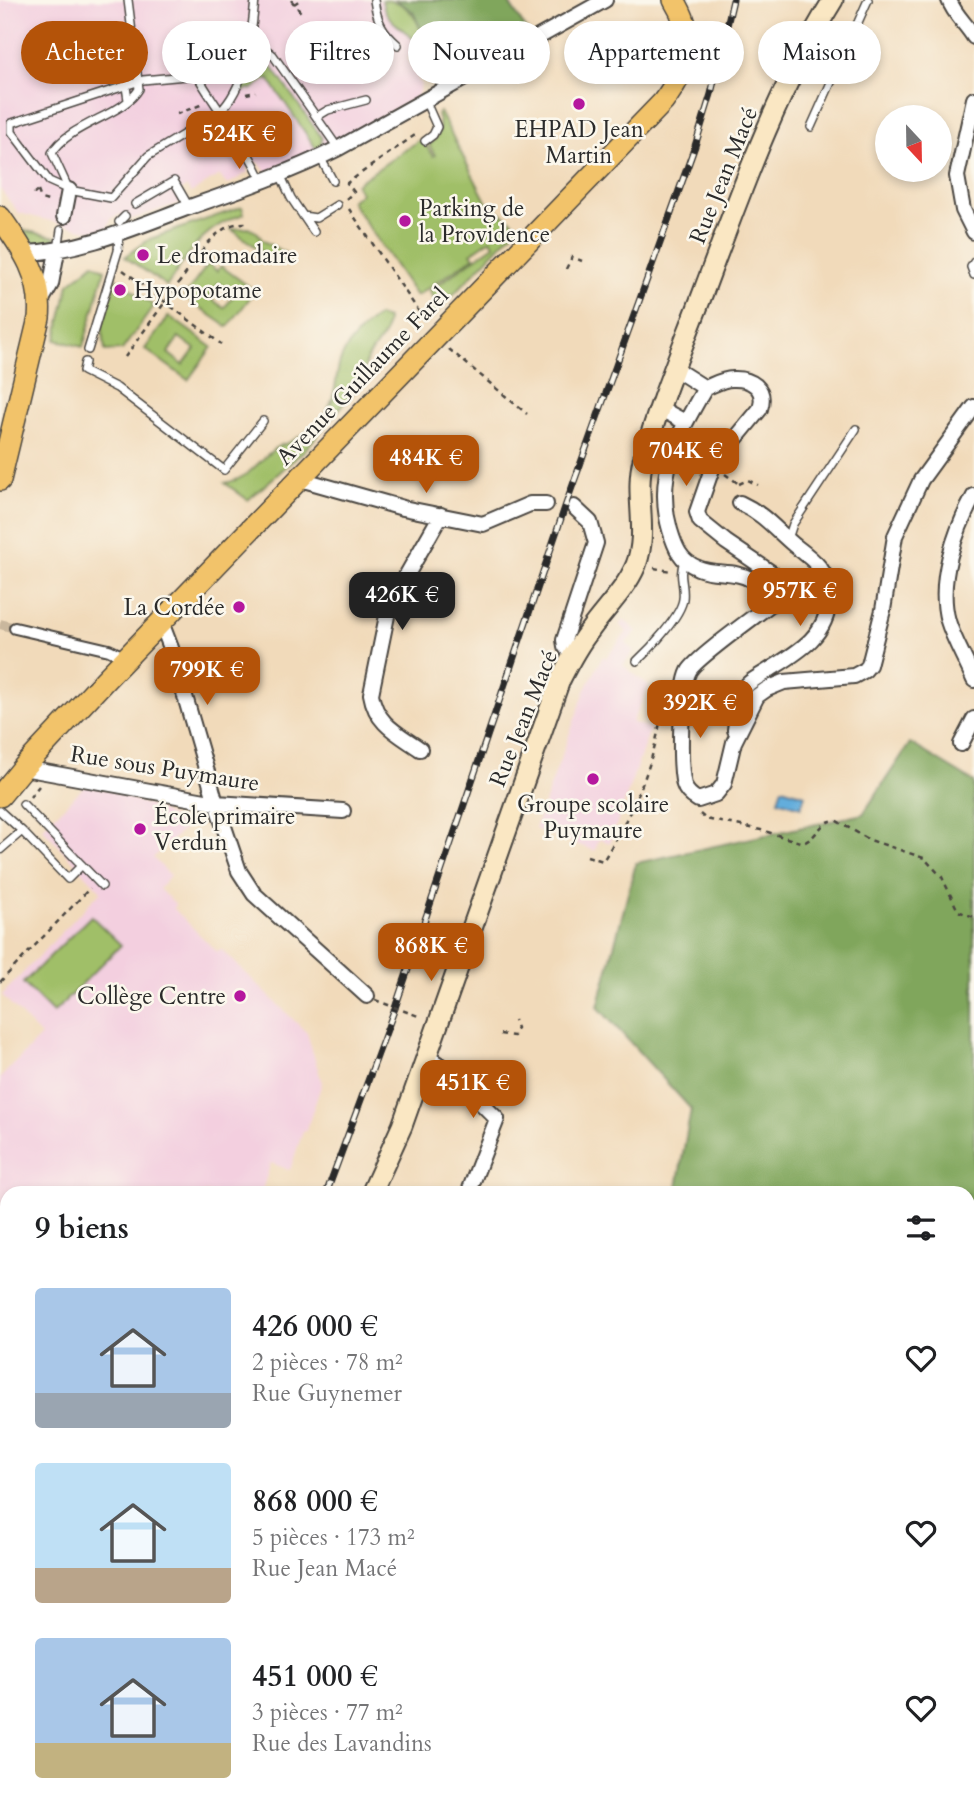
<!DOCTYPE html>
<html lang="fr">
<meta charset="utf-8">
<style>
body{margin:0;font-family:Cardo,serif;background:#f2f2f2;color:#202124;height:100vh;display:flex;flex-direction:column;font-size:26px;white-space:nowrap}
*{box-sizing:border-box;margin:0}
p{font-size:23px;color:#757577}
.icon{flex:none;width:38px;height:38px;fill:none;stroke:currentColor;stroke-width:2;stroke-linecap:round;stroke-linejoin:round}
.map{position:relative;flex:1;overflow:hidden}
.details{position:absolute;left:0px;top:1186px;width:975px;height:625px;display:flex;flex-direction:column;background:#fff;border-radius:21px 21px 0 0;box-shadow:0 4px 10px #0003}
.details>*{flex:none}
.guide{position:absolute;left:21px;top:21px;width:933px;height:63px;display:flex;gap:14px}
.needle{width:46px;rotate:158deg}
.tools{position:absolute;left:875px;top:105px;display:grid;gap:14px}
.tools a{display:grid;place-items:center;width:77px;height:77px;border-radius:50%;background:#fff;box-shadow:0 4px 10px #0003;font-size:35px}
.price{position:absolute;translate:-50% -60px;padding:0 16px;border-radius:14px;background:#b45309;color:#fff;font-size:23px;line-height:46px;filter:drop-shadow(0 2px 4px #0008)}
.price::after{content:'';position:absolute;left:50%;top:42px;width:21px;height:16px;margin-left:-10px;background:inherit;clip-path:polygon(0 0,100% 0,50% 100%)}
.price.current{background:#222;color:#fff}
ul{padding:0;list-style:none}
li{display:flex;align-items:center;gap:21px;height:175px;padding:0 35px}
li span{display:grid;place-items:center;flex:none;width:196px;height:140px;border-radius:7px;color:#555}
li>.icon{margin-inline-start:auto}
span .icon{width:84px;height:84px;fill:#fffc;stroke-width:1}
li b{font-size:30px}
h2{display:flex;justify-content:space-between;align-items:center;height:84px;padding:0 35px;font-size:30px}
.tag{padding:0 24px;border-radius:32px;background:#fff;box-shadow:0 4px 10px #0003;font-size:24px;line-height:63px}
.tag.current{background:#b45309;color:#fff}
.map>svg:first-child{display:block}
.built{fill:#f3cfdf}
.green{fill:#a0bf67;stroke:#667549;stroke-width:2;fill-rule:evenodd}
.forest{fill:#80a65c;stroke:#566844;stroke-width:2}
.water{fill:#64addc;stroke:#486c84;stroke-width:2}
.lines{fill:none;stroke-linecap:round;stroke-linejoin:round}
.pedestrian-tunnel{stroke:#c9b79d;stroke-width:10;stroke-dasharray:10 5;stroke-linecap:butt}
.service-casing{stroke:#494540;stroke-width:10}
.pedestrian-casing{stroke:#494540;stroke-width:14}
.minor-casing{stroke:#494540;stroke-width:18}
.tertiary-casing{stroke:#494540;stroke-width:21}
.secondary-casing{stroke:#494540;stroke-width:23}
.primary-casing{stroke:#494540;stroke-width:24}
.path{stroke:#494540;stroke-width:2.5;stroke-dasharray:5 5;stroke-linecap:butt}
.service{stroke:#fff;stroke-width:7}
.pedestrian{stroke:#fff;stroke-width:10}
.minor{stroke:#fff;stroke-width:14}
.tertiary{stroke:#fff;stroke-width:18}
.secondary{stroke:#fae7c3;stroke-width:19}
.primary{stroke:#f2c36a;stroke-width:21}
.rail-casing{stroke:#2b2b2b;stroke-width:7}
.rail{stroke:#fbf7ec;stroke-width:4.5;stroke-dasharray:13;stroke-linecap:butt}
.path-bridge{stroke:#494540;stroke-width:2.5;stroke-dasharray:5 5;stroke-linecap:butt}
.poi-dot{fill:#b5179e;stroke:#fbf7ec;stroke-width:2.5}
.labels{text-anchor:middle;stroke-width:5;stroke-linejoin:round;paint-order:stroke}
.poi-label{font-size:23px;fill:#2b2b2b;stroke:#fbf7ec;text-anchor:start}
.street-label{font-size:23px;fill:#2b2b2b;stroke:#fbf7ec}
</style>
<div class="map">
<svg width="974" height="1811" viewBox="0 0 974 1811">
<rect width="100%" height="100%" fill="#fbf7ec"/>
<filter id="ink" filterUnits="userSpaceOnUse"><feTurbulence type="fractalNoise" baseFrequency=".0143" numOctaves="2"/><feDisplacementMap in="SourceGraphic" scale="14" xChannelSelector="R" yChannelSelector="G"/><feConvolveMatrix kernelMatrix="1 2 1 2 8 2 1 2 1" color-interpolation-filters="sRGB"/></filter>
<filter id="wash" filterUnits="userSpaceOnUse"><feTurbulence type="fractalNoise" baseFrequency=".00686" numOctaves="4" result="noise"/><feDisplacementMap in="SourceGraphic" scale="28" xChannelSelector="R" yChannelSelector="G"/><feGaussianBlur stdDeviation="1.57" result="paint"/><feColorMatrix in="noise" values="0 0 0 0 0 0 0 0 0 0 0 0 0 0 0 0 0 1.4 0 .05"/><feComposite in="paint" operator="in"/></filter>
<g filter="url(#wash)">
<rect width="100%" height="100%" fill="#f1daba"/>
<path class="built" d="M0,0H509L528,32L446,76L432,71L420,52L412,54L407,58L421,85L417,97L321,149L266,172L258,161L246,168L248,172L227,185L219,175L191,193L187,187L176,193L182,202L132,219L121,214L111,218L107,229L91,231L19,213L0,189Z
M624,620L637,631L626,643L634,651L623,665L649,686L632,722L650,729L610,843L599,839L595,851L535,829L585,691L603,656L606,658L627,632L620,625Z
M85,786L108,790L155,808L188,825L153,858L170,875L159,889L175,904L174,909L217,952L221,949L307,1033L322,1083L306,1131H303L290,1170L271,1163L261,1193L7,1194V1401L0,1394V1078L41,1036L2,995L101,891L42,828Z
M7,1690V1804H139L142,1811H0V1695Z"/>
<path class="green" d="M382,0C412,0 418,23 429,47L421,51C411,28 385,26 382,0Z
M259,53L267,60L322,138L321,148L317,150L268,78L251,90L249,88L243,92L241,91L254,56Z
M440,112L487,203L519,226L431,318L427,312L436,303L429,291L494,245L491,239L471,253L474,257L416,296L351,201L361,193L356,184L421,139L433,156L435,155L429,145C441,136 441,127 437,114Z
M242,207L244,214C201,228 191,251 167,286L125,257L150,239Z
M249,228L258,233L262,240L292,257L291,262L287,261L281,265L231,229Z
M22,230L56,237L55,243C39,246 31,245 22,230Z
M94,263L105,270L83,347L56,340L69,284Z
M208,264L217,271L221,266L255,291L228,327L184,297ZM219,283L235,294L224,308L209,297Z
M116,278L154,306L122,350L105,351L102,327Z
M169,316L212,347L188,380L145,349ZM179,337L195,349L183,365L168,353Z
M378,316L387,319L385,333L367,359L362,382L305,450L248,500L225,483C250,478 254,465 273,450C279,444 285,445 292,441C306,434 320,422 328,409C337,394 335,378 340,362C345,345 364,326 378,316Z
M91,916L121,945L53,1013L23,983Z"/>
<path class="forest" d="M396,0H507L528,32L455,72L429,47L413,12Z
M910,743L974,782V1390L968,1392V1194L676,1193L691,1109L598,1007L636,863L863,814Z
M7,1690V1734L0,1727V1695Z
M50,1804H139L142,1811H44Z
M349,1804H759L761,1811H351L347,1808Z"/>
<path class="water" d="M782,788L805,795L801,807L778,800Z"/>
</g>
<g filter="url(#ink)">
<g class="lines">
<path class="pedestrian-tunnel" d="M0,624L15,628"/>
<defs>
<path id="service" d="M255,0C251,38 248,84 219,113L148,156L111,198L69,190L49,181L12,132V123L143,80L197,75C216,109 248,147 262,181
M374,0C377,21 382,31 398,45
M120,46L128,100
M249,46L268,51L273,55L338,148
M425,100L437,127L433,135L425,141
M318,116L328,110L366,100
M811,127L868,0
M320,157L333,181
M280,174L291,198L314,232
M69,190L52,153C70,123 123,116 139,89L128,0
M135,204L174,181L189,207
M303,216L316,218L337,205
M119,222L125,216
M58,250L61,230
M974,262L971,267L974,275
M88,350L118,251L119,233
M85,362L83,371L117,388L224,470L263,421
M788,539L793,524L856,429
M637,661C650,649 681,616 683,599C685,584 678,577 684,561
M23,804L102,886
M0,811L22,831L68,879L82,865
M0,850L22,831
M968,1659L974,1673
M968,1719L974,1721
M968,1754H974
M943,1804L951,1811
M864,1805L890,1804"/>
<path id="pedestrian" d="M15,628L109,650L126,658"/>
<path id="minor" d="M949,0C954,14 966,24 974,37
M974,99L957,176L963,210L974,232
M64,216L69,190
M25,253C81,251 133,228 184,209C236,191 289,173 339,148L605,0
M40,303L51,284L57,251
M675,369L705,388C678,435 654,475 670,530C675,547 680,561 698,568C714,575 735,570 750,579C759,585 766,595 772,603C757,615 696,658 689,671C680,688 679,766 684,785C686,792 691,796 698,800L716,794L724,784L734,742L757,696L767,689L784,682L854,676L865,670L869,665L883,610L895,536L921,480L974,407
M705,388C713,385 723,379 732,379C751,378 767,388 760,409L713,466L697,512L700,521L726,542L782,580L785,587L783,593L772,603
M661,409L685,422
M300,479L403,508L483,524L530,504H546
M974,496C955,531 937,581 948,621C954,641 966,660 974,680
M161,622L171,648L216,803L239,871L254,894L367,996
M572,656L565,646L564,640L596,543L590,522L574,507
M735,730C737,715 737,696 748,684C752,680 760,676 766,672C794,654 827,638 829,600C831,572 814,560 794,545C774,528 764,514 740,503
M961,744L974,719
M420,749C397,733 376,724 371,694L389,606L441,515
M23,768L216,803L343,811
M426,1056L450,1072L497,1119L468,1194
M0,1416L7,1415
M157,1804L159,1811
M295,1804L300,1806L303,1804"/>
<path id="tertiary" d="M0,1539L7,1546"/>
<path id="secondary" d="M371,1194L402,1126L560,680C569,662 578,645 590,630C605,609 626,589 636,565C649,531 634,495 643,460C659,403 683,346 704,290C741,191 777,90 833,0
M0,1649L7,1643
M0,1670L7,1665"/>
<path id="primary" d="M0,217C23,249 43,277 39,318L0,480
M0,796L23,768L105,680L663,102C689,67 698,39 674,0"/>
</defs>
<use href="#service" class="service-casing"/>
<use href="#pedestrian" class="pedestrian-casing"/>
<use href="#minor" class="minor-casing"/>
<use href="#tertiary" class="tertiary-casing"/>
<use href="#secondary" class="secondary-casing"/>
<use href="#primary" class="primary-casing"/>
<path class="path" d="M291,0L303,15
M294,4L300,0
M246,94L256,92
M177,114L203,104
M38,191L41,199L52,202
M34,194L40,189
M346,199L354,192L347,183L415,135
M349,209L426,322
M566,269L572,257L582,261
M123,270L221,344
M449,349L527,414
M125,357L208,243C221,230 228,223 247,223
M691,451L704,457
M725,474L739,484
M739,484L748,480L758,485
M654,568L671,571
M30,797L39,786
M700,814L706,819L761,830L803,843C817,838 819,822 835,820L870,840L924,858L942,877L958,911L974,917
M587,856L603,861C636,806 657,759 664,695L668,694
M0,982L90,888
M500,1034L514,1036L517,1028L514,1020"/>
<use href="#service" class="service"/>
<use href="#pedestrian" class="pedestrian"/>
<use href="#minor" class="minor"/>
<use href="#tertiary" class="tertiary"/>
<use href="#secondary" class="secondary"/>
<use href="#primary" class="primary"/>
<defs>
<path id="rail" d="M326,1194L395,1008L566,504L695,146L711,94L733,0
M0,1605L7,1600"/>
</defs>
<use href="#rail" class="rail-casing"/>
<use href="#rail" class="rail"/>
<path class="path-bridge" d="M375,1000L418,1016"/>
</g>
</g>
<g class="poi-dot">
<circle cx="579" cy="104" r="7"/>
<circle cx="405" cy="221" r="7"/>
<circle cx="143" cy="255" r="7"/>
<circle cx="120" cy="290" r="7"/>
<circle cx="239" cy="607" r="7"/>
<circle cx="593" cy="779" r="7"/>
<circle cx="140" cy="829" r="7"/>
<circle cx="240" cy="996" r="7"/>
</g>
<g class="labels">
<g class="poi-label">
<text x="579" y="137" text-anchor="middle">EHPAD Jean<tspan x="579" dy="26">Martin</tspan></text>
<text x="419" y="216">Parking de<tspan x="419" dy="26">la Providence</tspan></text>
<text x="157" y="263">Le dromadaire</text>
<text x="134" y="298">Hypopotame</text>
<text x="225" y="615" text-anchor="end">La Cordée</text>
<text x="593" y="812" text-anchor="middle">Groupe scolaire<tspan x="593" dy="26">Puymaure</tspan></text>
<text x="154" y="824">École primaire<tspan x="154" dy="26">Verdun</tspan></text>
<text x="226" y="1004" text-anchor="end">Collège Centre</text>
</g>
<g class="street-label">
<text transform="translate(723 175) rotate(-68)" y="8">Rue Jean Macé</text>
<text transform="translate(362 376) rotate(-46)" y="8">Avenue Guillaume Farel</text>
<text transform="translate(523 718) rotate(-68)" y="8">Rue Jean Macé</text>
<text transform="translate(165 768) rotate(9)" y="8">Rue sous Puymaure</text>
</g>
</g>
</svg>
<div class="tools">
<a><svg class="needle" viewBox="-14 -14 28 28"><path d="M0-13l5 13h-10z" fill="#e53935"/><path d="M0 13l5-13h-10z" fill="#757577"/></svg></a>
</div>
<b class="price" style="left:239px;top:171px">524K €</b>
<b class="price" style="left:686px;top:488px">704K €</b>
<b class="price" style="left:426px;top:495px">484K €</b>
<b class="price" style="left:800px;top:628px">957K €</b>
<b class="price current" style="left:402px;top:632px">426K €</b>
<b class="price" style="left:207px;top:707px">799K €</b>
<b class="price" style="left:700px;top:740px">392K €</b>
<b class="price" style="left:431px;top:983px">868K €</b>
<b class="price" style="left:473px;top:1120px">451K €</b>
<div class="guide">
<a class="tag current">Acheter</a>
<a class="tag">Louer</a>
<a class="tag">Filtres</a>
<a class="tag">Nouveau</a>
<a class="tag">Appartement</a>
<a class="tag">Maison</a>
</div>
<section class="details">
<h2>9 biens<svg class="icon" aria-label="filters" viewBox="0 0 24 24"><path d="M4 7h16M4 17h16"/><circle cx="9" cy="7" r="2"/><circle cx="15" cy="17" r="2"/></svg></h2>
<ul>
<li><span style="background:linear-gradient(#a9c7e8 75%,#9aa5b1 0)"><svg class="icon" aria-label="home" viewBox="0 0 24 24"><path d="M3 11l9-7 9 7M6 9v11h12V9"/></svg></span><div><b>426 000 €</b><p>2 pièces · 78 m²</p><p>Rue Guynemer</p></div><svg class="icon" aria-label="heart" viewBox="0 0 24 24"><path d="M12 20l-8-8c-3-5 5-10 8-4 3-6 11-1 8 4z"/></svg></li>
<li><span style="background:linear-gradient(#bfe0f5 75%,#b9a48a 0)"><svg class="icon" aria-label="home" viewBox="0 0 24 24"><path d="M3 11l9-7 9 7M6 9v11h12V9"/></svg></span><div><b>868 000 €</b><p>5 pièces · 173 m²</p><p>Rue Jean Macé</p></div><svg class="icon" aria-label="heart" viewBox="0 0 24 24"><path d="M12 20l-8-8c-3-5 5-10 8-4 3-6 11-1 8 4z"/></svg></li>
<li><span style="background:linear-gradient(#a9c7e8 75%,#c2b280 0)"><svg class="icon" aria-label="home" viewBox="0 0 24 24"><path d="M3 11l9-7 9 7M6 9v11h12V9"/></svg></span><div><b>451 000 €</b><p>3 pièces · 77 m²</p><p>Rue des Lavandins</p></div><svg class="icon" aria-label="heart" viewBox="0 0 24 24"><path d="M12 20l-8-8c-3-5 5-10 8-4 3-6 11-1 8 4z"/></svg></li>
</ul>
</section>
</div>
